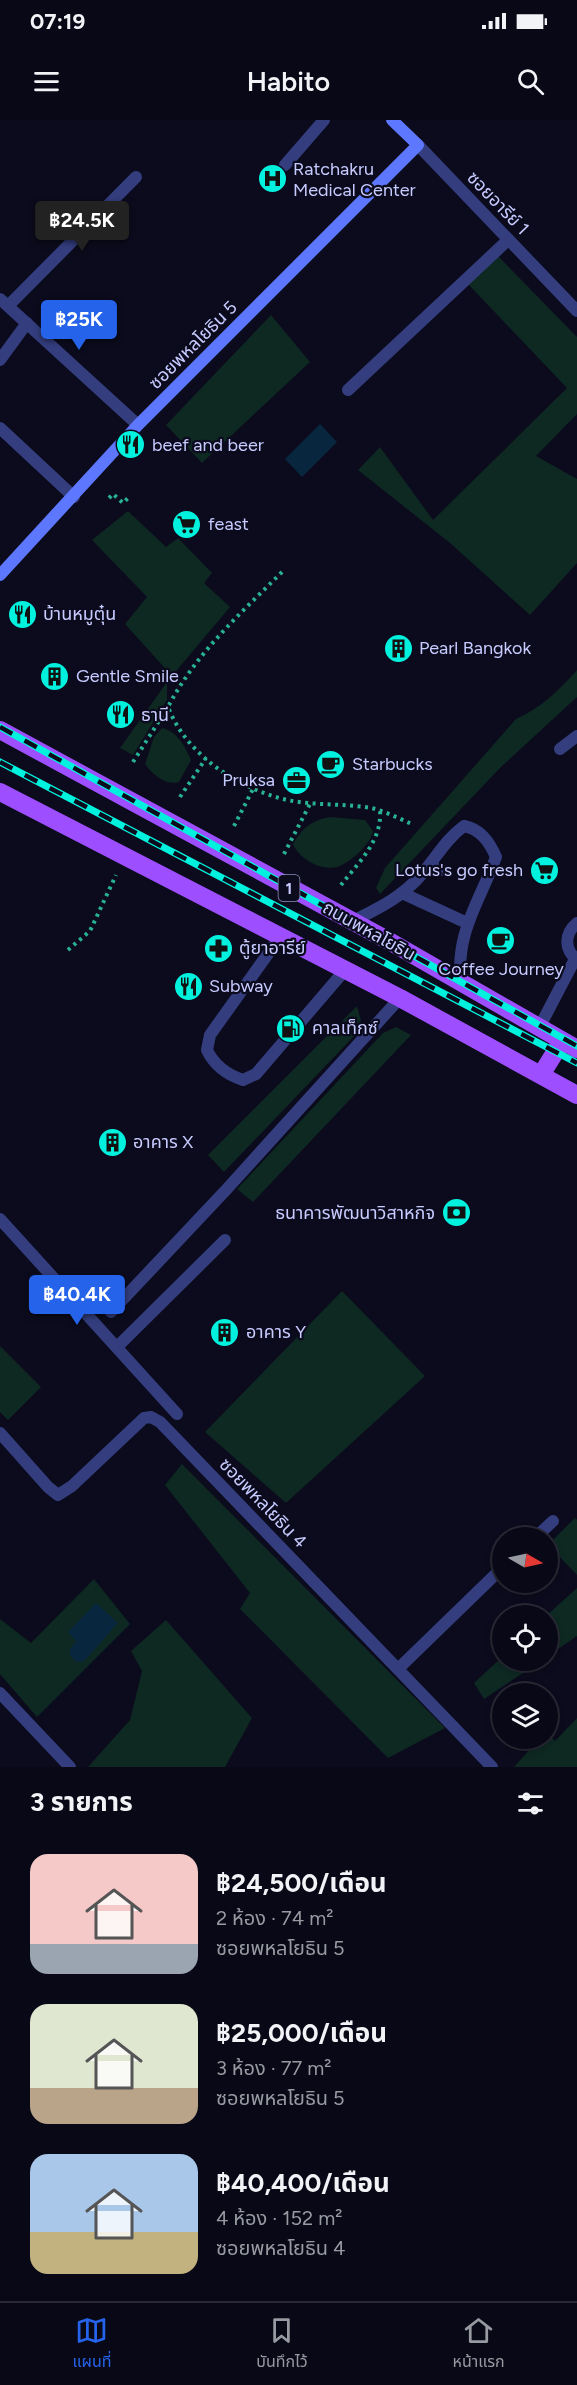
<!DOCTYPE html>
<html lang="th">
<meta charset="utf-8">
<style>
body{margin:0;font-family:Figtree,"Noto Sans Thai",sans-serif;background:#11111f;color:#f1f3f6;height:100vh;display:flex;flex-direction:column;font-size:22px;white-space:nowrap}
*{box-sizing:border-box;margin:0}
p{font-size:20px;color:#989aa1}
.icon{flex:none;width:33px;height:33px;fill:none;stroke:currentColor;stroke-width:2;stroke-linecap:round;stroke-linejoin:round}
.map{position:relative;height:1647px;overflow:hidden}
.panel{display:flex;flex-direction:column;background:#080816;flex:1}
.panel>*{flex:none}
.needle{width:39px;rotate:99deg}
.fabs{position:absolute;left:492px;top:1407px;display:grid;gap:12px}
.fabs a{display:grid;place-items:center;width:66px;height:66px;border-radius:50%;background:#080816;box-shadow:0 3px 9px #0003,0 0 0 2px #292935;font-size:30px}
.price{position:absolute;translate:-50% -51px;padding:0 14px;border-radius:6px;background:#2563eb;color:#fff;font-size:20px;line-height:39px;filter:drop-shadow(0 2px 3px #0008)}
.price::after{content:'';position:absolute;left:50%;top:36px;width:18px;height:14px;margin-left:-9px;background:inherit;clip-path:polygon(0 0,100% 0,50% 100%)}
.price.on{background:#222;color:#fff}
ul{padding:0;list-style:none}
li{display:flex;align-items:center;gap:18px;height:150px;padding:0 30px}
li span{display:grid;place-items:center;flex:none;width:168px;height:120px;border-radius:18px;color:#555}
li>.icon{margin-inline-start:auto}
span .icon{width:72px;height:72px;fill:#fffc;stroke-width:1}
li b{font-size:26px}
h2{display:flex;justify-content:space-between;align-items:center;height:72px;padding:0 30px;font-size:26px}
.status{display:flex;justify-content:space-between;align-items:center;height:42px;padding:0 30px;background:#080816;direction:ltr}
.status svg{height:16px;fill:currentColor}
header{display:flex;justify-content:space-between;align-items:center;height:78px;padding:0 30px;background:#080816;font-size:27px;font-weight:600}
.tab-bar{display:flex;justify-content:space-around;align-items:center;height:84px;border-top:2px solid #292935;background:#080816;font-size:16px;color:#989aa1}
.tab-bar a{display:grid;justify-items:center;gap:3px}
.tab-bar .on{color:#2563eb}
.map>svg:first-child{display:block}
.green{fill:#0e2822}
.water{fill:#09263f}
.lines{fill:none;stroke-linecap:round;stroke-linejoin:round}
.path{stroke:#28b291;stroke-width:4;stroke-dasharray:3 4.5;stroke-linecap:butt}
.lane{stroke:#343e7f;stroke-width:12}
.street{stroke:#343e7f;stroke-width:12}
.secondary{stroke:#5e77ff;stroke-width:12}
.primary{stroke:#9d4eff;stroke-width:18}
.rail-casing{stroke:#00f2de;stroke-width:7}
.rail{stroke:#0b0b1d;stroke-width:4.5;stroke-dasharray:14;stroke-linecap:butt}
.labels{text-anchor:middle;stroke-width:4.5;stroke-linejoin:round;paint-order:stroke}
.shield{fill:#0b0b1d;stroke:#8f91bb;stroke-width:1.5}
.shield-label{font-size:16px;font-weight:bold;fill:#c7cbff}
.poi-label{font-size:18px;fill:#c7cbff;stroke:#0b0b1d;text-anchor:start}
.street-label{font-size:18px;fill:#c7cbff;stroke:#0b0b1d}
</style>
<div class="status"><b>07:19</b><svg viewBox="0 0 49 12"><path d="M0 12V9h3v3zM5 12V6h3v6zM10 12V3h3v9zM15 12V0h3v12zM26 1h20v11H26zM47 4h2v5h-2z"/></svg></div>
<header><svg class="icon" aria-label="menu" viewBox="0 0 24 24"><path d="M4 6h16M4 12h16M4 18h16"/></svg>Habito<svg class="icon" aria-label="search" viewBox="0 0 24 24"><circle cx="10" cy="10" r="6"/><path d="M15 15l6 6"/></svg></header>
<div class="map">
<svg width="577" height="1647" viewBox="0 0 577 1647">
<rect width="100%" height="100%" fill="#0b0b1d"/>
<path class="green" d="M498,136L577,217V294L536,336L577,359V443L530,495L450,423L358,350L380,327L433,400L567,268L467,163Z
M271,195L310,242L202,343L166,305Z
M128,391L166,427L178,418L212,453L204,463L230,487L172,556L125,504L147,477L92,420Z
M577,550V577L500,648L380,774L376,768L385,748L516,599C541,588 559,570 577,550Z
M167,562V580L133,635L120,628Z
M162,608C178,612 185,626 191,640L179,662C166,666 153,655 145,644L154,617Z
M330,697L365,700L373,711C372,723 349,744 337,747C321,751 299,739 293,724C303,707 311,701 330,697Z
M357,886L361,901L358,912L224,1052L208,1035Z
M396,907L411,915L253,1082L237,1069L383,913Z
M342,1171L425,1256L286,1383L205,1312Z
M0,1226L41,1267L8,1300L0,1292Z
M182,1344L445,1608L388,1638L240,1489L250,1473L165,1365Z
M575,1398L577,1400V1455L548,1425Z
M94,1459L130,1504L37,1597L0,1554V1499L31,1523Z
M577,1468V1516L548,1536L547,1495Z
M166,1500L252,1598L225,1647H88L130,1600L142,1551L131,1531Z
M502,1537V1540L541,1541L484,1579L474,1563Z
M577,1598V1647H514L539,1619L548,1618V1613L555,1621Z"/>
<path class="water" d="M320,304L337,322L302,357L285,339Z
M96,1483L118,1503C108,1513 91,1536 82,1542L75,1541L70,1535V1529L76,1521L68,1512Z"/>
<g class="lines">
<path class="path" d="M109,378L113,374L123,383L129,377
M282,452C240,494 196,533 168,587C186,634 236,667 283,679C311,686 342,683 371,688C385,691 400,699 414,705
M133,642L168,587
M180,677L206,638
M234,706L253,669
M284,734L311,682
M341,765C358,743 382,721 380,691
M68,830L90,811L116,755"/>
<path class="lane" d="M0,240L27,203
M348,270L508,120
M0,308L74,377
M560,629L577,616
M429,745L441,750
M402,773L467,803
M353,801C379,788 402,777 421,755C436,738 446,719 464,706C480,709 489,721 496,737C480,781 455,813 461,863
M577,803C564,814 564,829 577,840
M280,817L210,915L207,930C214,945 228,955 243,960L256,954L345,850
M539,908L575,839
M111,1192L225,1071L400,878"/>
<path class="street" d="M418,25L577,191
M285,45L324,0
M0,179L138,305
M8,186L136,57
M0,1099L177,1294
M117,1227L225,1120
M0,1313L48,1367L58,1375L72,1366L144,1298L151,1297L160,1302L492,1647
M535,1418L553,1401
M399,1548L502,1448
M0,1573L70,1647"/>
<path class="secondary" d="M0,455L138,305L418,25L392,0"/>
<path class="primary" d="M0,610L389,821L577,929
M0,672L400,878L577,975
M541,955L562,921"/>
<defs>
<path id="rail" d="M0,607L577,926
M0,642L577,943"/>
</defs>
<use href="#rail" class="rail-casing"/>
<use href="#rail" class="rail"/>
</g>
<defs>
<symbol id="hospital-disc" viewBox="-11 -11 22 22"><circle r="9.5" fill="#00f2de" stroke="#0b0b1d"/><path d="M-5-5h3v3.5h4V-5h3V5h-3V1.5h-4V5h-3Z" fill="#111"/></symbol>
<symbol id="restaurant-disc" viewBox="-11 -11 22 22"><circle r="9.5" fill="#00f2de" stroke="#0b0b1d"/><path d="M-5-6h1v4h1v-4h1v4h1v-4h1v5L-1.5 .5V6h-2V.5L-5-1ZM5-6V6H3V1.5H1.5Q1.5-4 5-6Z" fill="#111"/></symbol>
<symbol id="supermarket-disc" viewBox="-11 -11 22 22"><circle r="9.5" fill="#00f2de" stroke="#0b0b1d"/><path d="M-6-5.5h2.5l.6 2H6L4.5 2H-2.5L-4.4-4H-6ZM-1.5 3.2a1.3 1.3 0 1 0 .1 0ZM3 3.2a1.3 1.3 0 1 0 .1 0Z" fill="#111"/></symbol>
<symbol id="building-disc" viewBox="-11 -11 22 22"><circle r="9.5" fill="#00f2de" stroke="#0b0b1d"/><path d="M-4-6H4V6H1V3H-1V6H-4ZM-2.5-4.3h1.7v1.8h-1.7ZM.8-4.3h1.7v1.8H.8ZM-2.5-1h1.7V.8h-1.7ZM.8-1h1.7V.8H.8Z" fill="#111"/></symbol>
<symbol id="cafe-disc" viewBox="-11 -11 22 22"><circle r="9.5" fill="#00f2de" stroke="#0b0b1d"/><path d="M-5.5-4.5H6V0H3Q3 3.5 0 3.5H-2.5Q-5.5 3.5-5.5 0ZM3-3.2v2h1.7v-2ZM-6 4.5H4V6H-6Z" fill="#111"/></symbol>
<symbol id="office-disc" viewBox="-11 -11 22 22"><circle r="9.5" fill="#00f2de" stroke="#0b0b1d"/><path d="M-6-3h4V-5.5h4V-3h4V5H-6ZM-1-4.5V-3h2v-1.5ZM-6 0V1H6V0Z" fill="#111"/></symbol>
<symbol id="pharmacy-disc" viewBox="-11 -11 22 22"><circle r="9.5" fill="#00f2de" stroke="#0b0b1d"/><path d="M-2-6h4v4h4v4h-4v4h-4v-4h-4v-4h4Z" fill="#111"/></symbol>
<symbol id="fuel-disc" viewBox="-11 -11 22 22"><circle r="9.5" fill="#00f2de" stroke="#0b0b1d"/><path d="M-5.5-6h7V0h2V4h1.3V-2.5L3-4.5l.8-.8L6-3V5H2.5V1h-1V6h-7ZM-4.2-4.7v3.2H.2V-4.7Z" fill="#111"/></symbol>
<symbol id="bank-disc" viewBox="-11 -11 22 22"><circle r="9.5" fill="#00f2de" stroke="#0b0b1d"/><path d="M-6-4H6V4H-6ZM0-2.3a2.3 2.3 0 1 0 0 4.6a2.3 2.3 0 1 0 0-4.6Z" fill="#111"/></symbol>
</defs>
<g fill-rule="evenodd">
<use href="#hospital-disc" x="256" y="42" width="33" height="33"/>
<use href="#restaurant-disc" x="114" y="308" width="33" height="33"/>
<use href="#supermarket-disc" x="170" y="388" width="33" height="33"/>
<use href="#restaurant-disc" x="6" y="478" width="33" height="33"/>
<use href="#building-disc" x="382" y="512" width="33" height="33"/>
<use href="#building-disc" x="38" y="540" width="33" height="33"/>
<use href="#restaurant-disc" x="104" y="578" width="33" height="33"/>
<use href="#cafe-disc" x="314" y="628" width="33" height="33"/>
<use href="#office-disc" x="280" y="644" width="33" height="33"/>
<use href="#supermarket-disc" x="528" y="734" width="33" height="33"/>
<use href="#cafe-disc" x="484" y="804" width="33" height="33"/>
<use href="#pharmacy-disc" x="202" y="812" width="33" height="33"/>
<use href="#restaurant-disc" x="172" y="850" width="33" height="33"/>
<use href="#fuel-disc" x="274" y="892" width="33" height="33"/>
<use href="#building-disc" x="96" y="1006" width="33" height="33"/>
<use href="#bank-disc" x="440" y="1076" width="33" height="33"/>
<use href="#building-disc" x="208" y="1196" width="33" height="33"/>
</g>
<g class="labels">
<rect class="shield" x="278.5" y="755" width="21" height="26" rx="4.5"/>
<g class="shield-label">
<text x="289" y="774">1</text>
</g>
<g class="poi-label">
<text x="293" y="55">Ratchakru<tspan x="293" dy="21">Medical Center</tspan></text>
<text x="152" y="331">beef and beer</text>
<text x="208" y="410">feast</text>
<text x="43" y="500">บ้านหมูตุ๋น</text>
<text x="419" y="534">Pearl Bangkok</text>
<text x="76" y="562">Gentle Smile</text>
<text x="141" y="601">ธานี</text>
<text x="352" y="650">Starbucks</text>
<text x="275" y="666" text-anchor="end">Pruksa</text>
<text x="523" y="756" text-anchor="end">Lotus's go fresh</text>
<text x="239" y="834">ตู้ยาอารีย์</text>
<text x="501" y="855" text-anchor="middle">Coffee Journey</text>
<text x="209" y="872">Subway</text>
<text x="312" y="914">คาลเท็กซ์</text>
<text x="133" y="1028">อาคาร X</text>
<text x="435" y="1099" text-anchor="end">ธนาคารพัฒนาวิสาหกิจ</text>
<text x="246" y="1218">อาคาร Y</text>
</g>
<g class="street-label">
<text transform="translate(498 83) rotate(46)" y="6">ซอยอารีย์ 1</text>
<text transform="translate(193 225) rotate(-45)" y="6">ซอยพหลโยธิน 5</text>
<text transform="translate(369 811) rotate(29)" y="6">ถนนพหลโยธิน</text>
<text transform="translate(263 1383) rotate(46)" y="6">ซอยพหลโยธิน 4</text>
</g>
</g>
</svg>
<div class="fabs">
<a><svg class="needle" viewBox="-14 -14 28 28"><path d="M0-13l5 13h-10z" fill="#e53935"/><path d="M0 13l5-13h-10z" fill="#989aa1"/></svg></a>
<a><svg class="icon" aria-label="locate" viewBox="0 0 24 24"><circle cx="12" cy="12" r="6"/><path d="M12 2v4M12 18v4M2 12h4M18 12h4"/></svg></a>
<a><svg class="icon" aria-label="layers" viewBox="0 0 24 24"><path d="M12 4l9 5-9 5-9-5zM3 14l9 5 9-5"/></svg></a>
</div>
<b class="price on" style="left:82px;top:132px">฿24.5K</b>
<b class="price" style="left:79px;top:231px">฿25K</b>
<b class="price" style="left:77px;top:1206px">฿40.4K</b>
</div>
<section class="panel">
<h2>3 รายการ<svg class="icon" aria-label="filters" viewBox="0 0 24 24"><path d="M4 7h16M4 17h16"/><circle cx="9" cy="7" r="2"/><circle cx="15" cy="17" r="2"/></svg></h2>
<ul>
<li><span style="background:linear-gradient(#f6c9c9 75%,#9aa5b1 0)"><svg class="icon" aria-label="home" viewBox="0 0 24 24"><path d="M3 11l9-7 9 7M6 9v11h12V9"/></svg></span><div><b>฿24,500/เดือน</b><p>2 ห้อง · 74 m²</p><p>ซอยพหลโยธิน 5</p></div></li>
<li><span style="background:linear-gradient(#dfe7d0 70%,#b9a48a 0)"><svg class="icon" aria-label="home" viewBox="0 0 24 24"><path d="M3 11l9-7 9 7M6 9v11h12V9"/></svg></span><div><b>฿25,000/เดือน</b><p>3 ห้อง · 77 m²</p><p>ซอยพหลโยธิน 5</p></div></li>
<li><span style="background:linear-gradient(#a9c7e8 65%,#c2b280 0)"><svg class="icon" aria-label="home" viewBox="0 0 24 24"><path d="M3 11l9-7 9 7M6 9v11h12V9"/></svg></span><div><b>฿40,400/เดือน</b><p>4 ห้อง · 152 m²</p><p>ซอยพหลโยธิน 4</p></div></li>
</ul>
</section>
<nav class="tab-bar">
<a class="on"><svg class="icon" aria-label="map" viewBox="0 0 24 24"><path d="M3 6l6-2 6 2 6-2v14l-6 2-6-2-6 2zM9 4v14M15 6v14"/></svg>แผนที่</a>
<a><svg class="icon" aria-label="saved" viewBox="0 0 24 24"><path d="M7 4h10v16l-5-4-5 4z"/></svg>บันทึกไว้</a>
<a><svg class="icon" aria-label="home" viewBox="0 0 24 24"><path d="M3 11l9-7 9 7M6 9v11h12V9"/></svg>หน้าแรก</a>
</nav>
